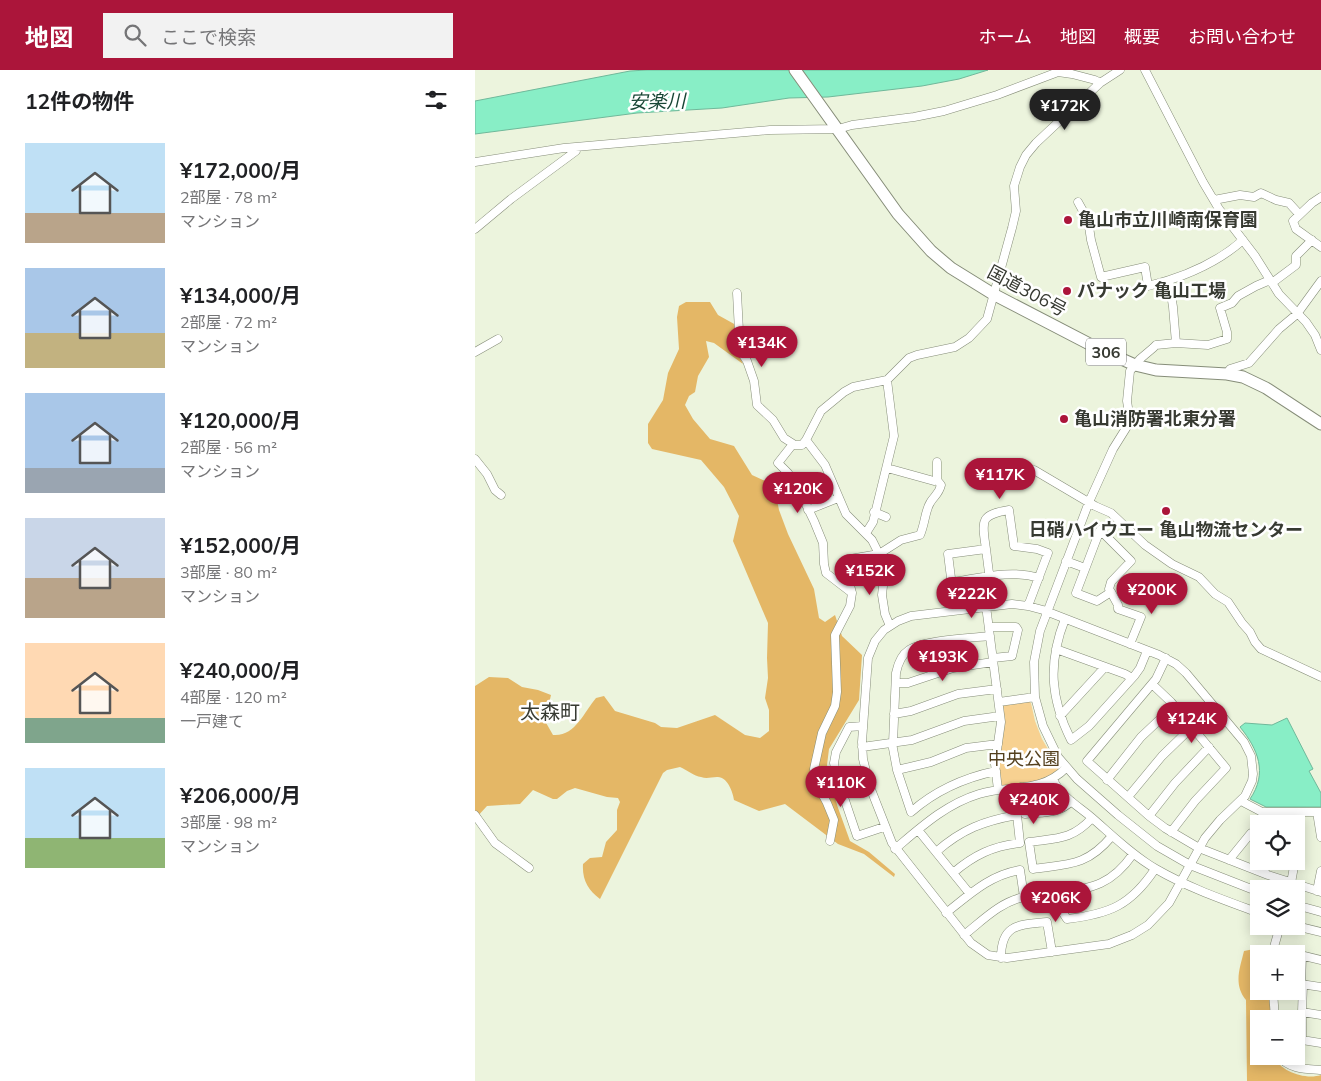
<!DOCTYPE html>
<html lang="ja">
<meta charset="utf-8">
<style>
body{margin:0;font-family:Mulish,"Noto Sans JP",sans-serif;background:#f2f2f2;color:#202124;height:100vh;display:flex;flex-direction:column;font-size:19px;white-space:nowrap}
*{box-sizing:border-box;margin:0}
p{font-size:16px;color:#757577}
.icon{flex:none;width:28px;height:28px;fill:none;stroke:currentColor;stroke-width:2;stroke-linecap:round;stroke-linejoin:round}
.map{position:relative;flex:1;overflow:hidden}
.side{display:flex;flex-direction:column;background:#fff;width:475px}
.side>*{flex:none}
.fabs{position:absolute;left:775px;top:745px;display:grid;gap:10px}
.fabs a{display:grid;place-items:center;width:55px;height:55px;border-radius:0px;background:#fff;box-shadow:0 2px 12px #0003;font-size:25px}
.price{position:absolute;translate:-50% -42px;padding:0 11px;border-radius:18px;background:#ab153a;color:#fff;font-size:16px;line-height:32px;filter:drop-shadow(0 1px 2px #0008)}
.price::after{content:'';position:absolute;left:50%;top:30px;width:15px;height:11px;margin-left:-8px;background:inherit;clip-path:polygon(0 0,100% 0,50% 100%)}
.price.active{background:#222;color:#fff}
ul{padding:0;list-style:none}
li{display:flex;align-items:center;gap:15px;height:125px;padding:0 25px}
li span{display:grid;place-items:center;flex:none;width:140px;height:100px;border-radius:0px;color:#555}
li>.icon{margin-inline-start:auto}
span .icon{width:60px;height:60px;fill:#fffc;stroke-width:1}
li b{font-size:21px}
h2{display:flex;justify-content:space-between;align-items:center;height:60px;padding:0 25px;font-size:21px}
header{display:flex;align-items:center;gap:30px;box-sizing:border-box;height:70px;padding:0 25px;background:#ab153a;color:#fff}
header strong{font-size:24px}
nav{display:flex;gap:28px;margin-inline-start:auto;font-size:18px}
.search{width:350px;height:45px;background:#f2f2f2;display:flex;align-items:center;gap:12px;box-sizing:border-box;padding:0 18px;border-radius:0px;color:#757577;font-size:19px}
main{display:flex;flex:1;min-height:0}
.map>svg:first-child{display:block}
.green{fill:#f7d191}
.forest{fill:#e4b766}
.water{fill:#88eec6;stroke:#70b89a}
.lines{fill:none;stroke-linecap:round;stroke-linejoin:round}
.minor-casing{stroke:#868d79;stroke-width:9}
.highway-casing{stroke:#868d79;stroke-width:13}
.minor{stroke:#fff;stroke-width:8}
.highway{stroke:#fff;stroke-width:11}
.poi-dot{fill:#ab153a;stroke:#fff;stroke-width:2}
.labels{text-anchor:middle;stroke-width:5;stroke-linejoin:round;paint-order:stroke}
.shield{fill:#fff;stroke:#737570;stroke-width:1}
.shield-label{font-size:16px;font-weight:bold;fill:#373a32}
.poi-label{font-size:18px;font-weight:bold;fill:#373a32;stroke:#fff;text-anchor:start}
.street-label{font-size:18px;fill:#373a32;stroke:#fff}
.park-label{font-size:18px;fill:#533f1d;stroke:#fff}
.water-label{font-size:19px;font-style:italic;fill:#184535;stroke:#fff}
.quarter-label{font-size:20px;fill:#373a32;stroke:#fff}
</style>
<header>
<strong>地図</strong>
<div class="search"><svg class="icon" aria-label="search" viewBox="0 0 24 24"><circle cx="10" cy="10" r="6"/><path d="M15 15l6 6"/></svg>ここで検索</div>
<nav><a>ホーム</a><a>地図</a><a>概要</a><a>お問い合わせ</a></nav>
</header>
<main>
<section class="side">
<h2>12件の物件<svg class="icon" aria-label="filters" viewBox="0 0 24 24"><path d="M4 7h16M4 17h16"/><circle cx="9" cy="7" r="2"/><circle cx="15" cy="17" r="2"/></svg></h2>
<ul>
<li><span style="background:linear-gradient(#bfe0f5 70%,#b9a48a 0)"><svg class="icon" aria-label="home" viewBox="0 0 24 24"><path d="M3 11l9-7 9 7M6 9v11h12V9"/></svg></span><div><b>¥172,000/月</b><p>2部屋 · 78 m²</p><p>マンション</p></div></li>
<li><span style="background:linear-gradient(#a9c7e8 65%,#c2b280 0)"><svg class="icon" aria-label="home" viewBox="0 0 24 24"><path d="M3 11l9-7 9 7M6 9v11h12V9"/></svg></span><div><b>¥134,000/月</b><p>2部屋 · 72 m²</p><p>マンション</p></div></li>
<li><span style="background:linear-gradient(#a9c7e8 75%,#9aa5b1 0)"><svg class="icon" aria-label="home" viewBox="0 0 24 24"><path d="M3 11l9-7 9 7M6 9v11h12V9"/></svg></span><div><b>¥120,000/月</b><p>2部屋 · 56 m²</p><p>マンション</p></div></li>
<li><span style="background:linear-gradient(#c9d6e8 60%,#b9a48a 0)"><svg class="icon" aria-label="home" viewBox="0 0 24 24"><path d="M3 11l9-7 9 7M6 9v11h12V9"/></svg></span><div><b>¥152,000/月</b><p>3部屋 · 80 m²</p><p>マンション</p></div></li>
<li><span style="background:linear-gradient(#ffd9b3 75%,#7fa58c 0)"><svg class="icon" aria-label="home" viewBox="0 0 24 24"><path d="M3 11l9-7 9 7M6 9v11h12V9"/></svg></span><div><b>¥240,000/月</b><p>4部屋 · 120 m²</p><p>一戸建て</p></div></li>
<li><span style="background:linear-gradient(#bfe0f5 70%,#8fb573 0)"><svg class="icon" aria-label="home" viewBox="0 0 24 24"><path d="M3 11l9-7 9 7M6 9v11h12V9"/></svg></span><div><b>¥206,000/月</b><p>3部屋 · 98 m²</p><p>マンション</p></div></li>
</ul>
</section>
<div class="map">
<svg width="846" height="1011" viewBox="0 0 846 1011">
<rect width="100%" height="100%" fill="#ecf4dd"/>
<path class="green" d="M552,630L556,633L560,651L567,669L582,694L584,700L582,703L563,712L529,717L526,716L523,700L527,637L529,633Z"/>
<path class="forest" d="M211,232H235L243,245L261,255L263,283L268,294L239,273L231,271L234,287L223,306L220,322L214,326L210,335L218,349L235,369L259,376L277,405L299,415L304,440L313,464L339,519L344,548L350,552L360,545L367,566L387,585L384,630L354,679L352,695L362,735L375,771L394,782L420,804L419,807L389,784L363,774L310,734L284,741L259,730C258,722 252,706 242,707C236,707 232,709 226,707C219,706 212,700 205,697L192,700L188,703L125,829C113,820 107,810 108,794L115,788L127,787L131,772L142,760V740L145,732L143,728L132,727L100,718L92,721L82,729H78L58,720L45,734L12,736L0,749V616L14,607L33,608L47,617L63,620L76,625L70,651L78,665C100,667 109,642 121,628L129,626L140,641L180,653L186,657L202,658L240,645L270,665L285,668L294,661V640L290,628L293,608L292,588L293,553L258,471L264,446L249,417L226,390L177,379L173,373V354L188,330L193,303L204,279L202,247L204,236Z
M779,879L777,894L784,900V921H794L796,949H784V986H799C805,1002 831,1010 846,1005V1011H772L771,930C758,914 765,898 769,881Z"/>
<path class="water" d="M172,0H513L484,9L447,16L353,27L314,28L247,38L162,43L0,64V31L155,1Z
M812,648L838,699L834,701L846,723V737H791L775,729C793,703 783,679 765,657L770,653L797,655Z"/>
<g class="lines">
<defs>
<path id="minor" d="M670,0L728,112L744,139L780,186L804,224L831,252L840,265L846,280
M0,92L89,78L295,60L363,59L377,55L439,47L469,41L522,25L583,2L597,4L620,10L625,13L645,0
M846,127L837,133L818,151L821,159L846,177
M739,130L765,125L779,127L786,123L801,130L814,133L824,144
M603,132L613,150L616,170L626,207L670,197L673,216C706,208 742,193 768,170
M0,159L36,129L101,81V77
M694,211L698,237L701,273L681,275L678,278L665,289L655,301L652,331L654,344L653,355L638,379L614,432L565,561L559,592L560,627L568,656L583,687L602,709L643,745L682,776L715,795L784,822
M797,213L821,195V186L837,170
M262,223L265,280L272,291L279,311L282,335L298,350L309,368L320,375H327L331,370L346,341L369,322L378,317L412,310L434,288L442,285L480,277L494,268L512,249L537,158L541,141L539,116L545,97L551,85L561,73L625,13
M701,273L733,275L752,269V262L745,238L757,233L763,226L781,216L795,210
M0,282L23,269
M752,304L755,299L774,293L804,259L822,244L846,211
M318,374L303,393L313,403L324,420L339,451L348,473L349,494L351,503L377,523L372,504L375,489L404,484L397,470L371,444L350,395L331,370
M0,389L12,404L20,420L26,425
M412,398L459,411L462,410V392
M559,400L620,436L636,443L670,475L697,494L724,507L740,524L753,532L767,553L775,562L780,572L786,579L846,607
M333,440L363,428
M399,442L411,447
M391,463L398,452L419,366L412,310
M511,479L518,535
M404,484L426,470L445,465C450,454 450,441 455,433C459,426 464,424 466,415L462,410
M402,485L410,498L407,525L410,544L415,556
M591,491L610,498
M478,512C505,508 537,499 564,508
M636,522L634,519L636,512L656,491L625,460L601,523L622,531L636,522L643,535V539L666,547L655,574
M537,534L553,536L568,540L684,585L701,594L711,603L769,672L776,686L778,704L777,711L770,726L745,750L730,768L694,833L673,855L657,865L634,874L532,888L513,885L496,873L417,773L395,717L388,689L387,672L393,588L400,571L409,560L423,551L436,546Z
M511,536L526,652L520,694L523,720
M480,540L473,484L511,479C507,451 504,445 534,440L539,476L562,479L573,483L553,536
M590,549C573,592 575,628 596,670L614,656L660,605L665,598L672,581
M514,557H541L543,560L537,586L518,588
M581,579L650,604L657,608
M691,588L681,609L612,691L674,746L690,758L724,778L793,805L846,822
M421,613H433L478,598L518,592
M524,632L560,627
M419,644L436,641L483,624L522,619
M585,646L630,597
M388,656L374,657L361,682L359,693L361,704L382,766L409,757
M417,673L422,700
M418,673L421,603C423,593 426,585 434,580C448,570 496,568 515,566
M387,677L437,670L489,651L525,646
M521,701C488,708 461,720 436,742L422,700L456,692L491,678L523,674
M578,709C584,725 603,736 616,747C637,765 657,785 681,799C714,818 749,830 784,843
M632,710L666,667L699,636
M546,717L550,744C567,742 585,744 596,731
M653,727L687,686L717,657L696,632L677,614
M766,731L787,742H846
M787,742L789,754
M815,742L816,754
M842,742L846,767
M0,745L20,773L54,798
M674,746L700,713L734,677
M617,748C597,770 582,768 554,772L558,799C594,794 612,796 637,766
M443,760L495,824
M696,762L720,731L751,698L717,657
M355,771L359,750L352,733L343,716L339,699L347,663L360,636L362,622L360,565L375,536L377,523
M420,779C446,757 471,734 504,724C536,714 565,724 591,698
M461,782C487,759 509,751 542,745L545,773C518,776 499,785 478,803
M658,784C636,816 616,818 579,824L581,832L592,849C635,844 656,835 680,799
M754,790L776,763L784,765
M788,803L791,797L792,791
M816,813L820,791
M842,821L846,801
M821,835L846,842
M471,843C495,824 515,805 545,800L549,827C525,832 508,850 489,865
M821,856L846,862
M798,878L820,884
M797,884L805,856
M821,884L846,890
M827,886L826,914L846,917
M526,888C526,853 545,855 572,852L577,882
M798,921L800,949
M827,942L828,914
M821,969L846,973
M827,970V942L846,945
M804,986C813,999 831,999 846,1000"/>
<path id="highway" d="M320,0L423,144L456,181L476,198L518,224L624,279L660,295L681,300L752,304L768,307L791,318L846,354"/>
</defs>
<use href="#minor" class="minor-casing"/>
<use href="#highway" class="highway-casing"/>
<use href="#minor" class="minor"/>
<use href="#highway" class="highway"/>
</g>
<g class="poi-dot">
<circle cx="593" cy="150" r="5"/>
<circle cx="592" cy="221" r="5"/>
<circle cx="589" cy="349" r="5"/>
<circle cx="691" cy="441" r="5"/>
</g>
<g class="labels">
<rect class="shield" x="611" y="268.5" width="40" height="27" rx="4"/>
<g class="shield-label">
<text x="631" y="288">306</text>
</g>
<g class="poi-label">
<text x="603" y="156">亀山市立川崎南保育園</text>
<text x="602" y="227">パナック 亀山工場</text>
<text x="599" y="355">亀山消防署北東分署</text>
<text x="691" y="466" text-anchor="middle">日硝ハイウエー 亀山物流センター</text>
</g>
<g class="street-label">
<text transform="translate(552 221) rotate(28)" y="6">国道306号</text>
</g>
<g class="park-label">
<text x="549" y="695">中央公園</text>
</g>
<g class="water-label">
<text transform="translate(182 31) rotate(-1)" y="7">安楽川</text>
</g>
<g class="quarter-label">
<text x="75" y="649">太森町</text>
</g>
</g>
</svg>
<div class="fabs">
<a><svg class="icon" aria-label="locate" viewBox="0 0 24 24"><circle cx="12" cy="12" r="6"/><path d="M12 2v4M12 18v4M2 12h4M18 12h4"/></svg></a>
<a><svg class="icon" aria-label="layers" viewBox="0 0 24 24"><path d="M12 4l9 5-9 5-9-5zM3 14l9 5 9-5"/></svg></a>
<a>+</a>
<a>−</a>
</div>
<b class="price active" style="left:590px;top:61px">¥172K</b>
<b class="price" style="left:287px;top:298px">¥134K</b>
<b class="price" style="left:525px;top:430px">¥117K</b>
<b class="price" style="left:323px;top:444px">¥120K</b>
<b class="price" style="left:395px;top:526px">¥152K</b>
<b class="price" style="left:677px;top:545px">¥200K</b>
<b class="price" style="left:497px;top:549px">¥222K</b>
<b class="price" style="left:468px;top:612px">¥193K</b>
<b class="price" style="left:717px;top:674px">¥124K</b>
<b class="price" style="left:366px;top:738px">¥110K</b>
<b class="price" style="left:559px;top:755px">¥240K</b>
<b class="price" style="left:581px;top:853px">¥206K</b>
</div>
</main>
